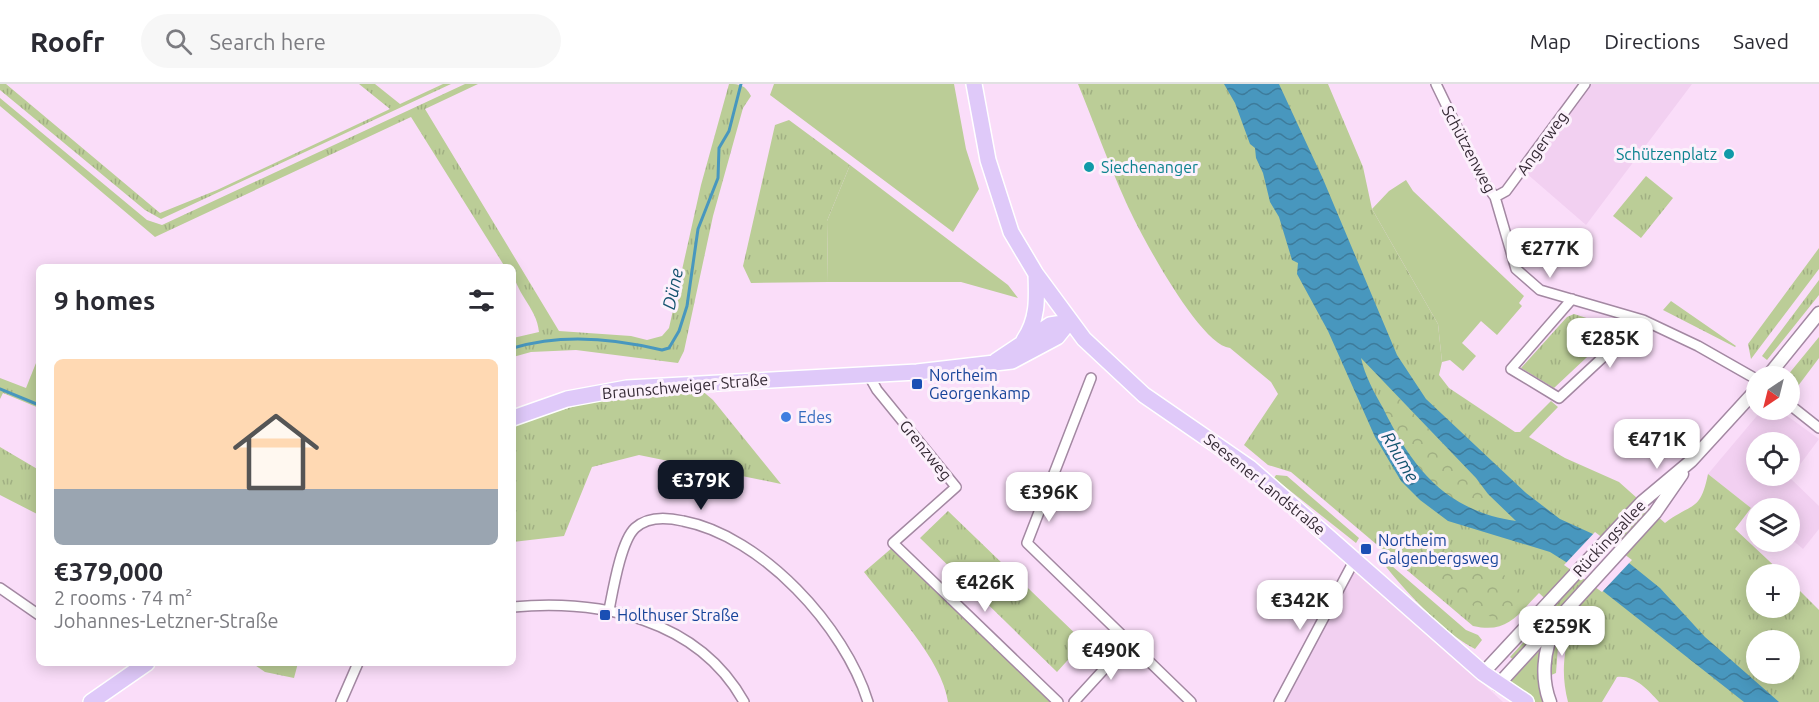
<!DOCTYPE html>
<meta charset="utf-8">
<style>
body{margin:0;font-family:Ubuntu,sans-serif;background:#f7f7f7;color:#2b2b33;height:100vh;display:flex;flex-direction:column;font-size:22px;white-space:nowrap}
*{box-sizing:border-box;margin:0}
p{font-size:20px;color:#7c7c81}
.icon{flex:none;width:33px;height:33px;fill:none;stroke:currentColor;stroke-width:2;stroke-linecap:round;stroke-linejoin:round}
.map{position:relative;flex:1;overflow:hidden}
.sheet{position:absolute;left:36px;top:180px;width:480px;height:402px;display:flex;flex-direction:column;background:#fff;border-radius:9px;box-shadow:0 3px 15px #0003}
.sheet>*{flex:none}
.needle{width:39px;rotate:215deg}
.controls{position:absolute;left:1746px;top:282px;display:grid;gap:12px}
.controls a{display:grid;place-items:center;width:54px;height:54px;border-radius:50%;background:#fff;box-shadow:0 3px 15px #0003;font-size:30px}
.price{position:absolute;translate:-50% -51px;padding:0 14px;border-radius:12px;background:#fff;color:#222;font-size:20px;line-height:39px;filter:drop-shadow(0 2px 3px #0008)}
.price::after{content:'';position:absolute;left:50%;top:36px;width:18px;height:14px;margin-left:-9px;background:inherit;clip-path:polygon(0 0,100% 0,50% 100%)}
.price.on{background:#111827;color:#fff}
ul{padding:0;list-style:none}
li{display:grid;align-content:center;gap:12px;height:318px;padding:0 18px}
li span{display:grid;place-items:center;height:186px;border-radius:9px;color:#555}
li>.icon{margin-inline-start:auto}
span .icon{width:108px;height:108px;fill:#fffc;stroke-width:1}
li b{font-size:26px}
h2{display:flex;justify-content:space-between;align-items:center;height:72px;padding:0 18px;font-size:26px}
header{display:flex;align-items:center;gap:36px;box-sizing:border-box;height:84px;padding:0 30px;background:#fff;border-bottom:2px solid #e1e1e2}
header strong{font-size:28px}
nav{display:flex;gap:33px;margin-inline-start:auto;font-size:21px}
.search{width:420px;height:54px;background:#f7f7f7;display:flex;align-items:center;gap:15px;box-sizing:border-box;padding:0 21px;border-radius:33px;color:#7c7c81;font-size:22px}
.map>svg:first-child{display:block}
.built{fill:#f2d0f1;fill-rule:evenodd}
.grass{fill:url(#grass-tufts);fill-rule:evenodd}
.forest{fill:url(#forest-crowns)}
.garden{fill:#bbcd97}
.water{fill:url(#water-waves);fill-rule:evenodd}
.pier{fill:#faddf9}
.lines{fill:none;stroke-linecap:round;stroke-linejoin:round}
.stream{stroke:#4897be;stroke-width:3}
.minor-casing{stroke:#a388a2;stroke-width:12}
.tertiary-casing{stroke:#a388a2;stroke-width:15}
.primary-casing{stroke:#fff;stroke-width:18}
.minor{stroke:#fff;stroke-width:9}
.tertiary{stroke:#fff;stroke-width:12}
.primary{stroke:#dfc9f9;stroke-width:15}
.culture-dot{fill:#0f9aa8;stroke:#fcf1fc;stroke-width:2}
.transit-dot{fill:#1a4fb4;stroke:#fcf1fc;stroke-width:2}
.shop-dot{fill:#3f7fe0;stroke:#fcf1fc;stroke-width:2}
.labels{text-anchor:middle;stroke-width:6;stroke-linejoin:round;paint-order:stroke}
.street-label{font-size:16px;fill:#352a35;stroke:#fcf1fc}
.culture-label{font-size:16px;fill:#0d838f;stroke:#fcf1fc;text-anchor:end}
.transit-label{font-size:16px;fill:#164399;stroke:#fcf1fc;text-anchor:start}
.shop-label{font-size:16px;fill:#366cbe;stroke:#fcf1fc;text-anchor:start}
.water-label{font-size:18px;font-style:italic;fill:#14536f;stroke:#fcf1fc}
</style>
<header>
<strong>Roofr</strong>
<div class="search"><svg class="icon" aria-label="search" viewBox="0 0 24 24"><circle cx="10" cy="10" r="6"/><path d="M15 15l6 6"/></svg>Search here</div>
<nav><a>Map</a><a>Directions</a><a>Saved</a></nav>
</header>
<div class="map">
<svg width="1819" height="618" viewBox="0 0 1819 618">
<defs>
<pattern id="grass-tufts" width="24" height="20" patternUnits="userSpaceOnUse" patternTransform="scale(1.5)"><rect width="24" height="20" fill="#bbcd97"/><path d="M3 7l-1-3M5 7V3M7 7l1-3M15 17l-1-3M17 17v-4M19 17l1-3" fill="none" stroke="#a1b083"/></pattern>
<pattern id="forest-crowns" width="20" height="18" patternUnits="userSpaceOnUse" patternTransform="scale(1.5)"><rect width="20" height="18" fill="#bbcd97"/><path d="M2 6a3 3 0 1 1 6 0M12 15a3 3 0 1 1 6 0" fill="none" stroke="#a1b083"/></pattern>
<pattern id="water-waves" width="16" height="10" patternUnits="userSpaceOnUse" patternTransform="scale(1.5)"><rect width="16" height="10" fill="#4897be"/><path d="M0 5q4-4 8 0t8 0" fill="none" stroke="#3d7b9b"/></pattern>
</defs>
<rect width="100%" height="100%" fill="#faddf9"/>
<path class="built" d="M1591,0H1692L1586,141L1526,89Z
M1768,326H1779L1819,355L1790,394L1819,422V445L1803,465L1790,454V424H1756V428L1708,390L1761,327ZM1756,358H1790V392H1756Z
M1348,483L1390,514L1503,618H1278Z"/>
<path class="grass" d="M0,0H6L160,129L217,106L390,25L359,0H375L400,20L443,0H451L161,135L145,126L0,6Z
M465,0H478L425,25L559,247L631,252L647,256L662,252L669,244L701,101L729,0C740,0 745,1 751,12L743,24L713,132L684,267L678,279L576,266L531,268L513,273V254L539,248C537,223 513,208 513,183H505L411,33L155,153L0,22V14L147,136L162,141Z
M1078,0H1328L1363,83L1372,125L1438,240L1442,278L1439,291L1449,304L1515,348H1520L1551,317L1558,323L1529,353L1565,374L1619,398L1665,439C1692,418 1700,429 1708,390L1751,424L1735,445L1783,490H1756V524H1790V497L1819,526V618H1659C1648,606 1635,591 1617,593L1602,618H1568C1561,591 1563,566 1573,540L1559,527L1515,577L1510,573L1555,524L1539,509C1517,531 1508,550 1473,542L1291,388L1268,381L1244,361L1278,310L1271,298L1230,264C1199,261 1138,146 1125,116C1108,78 1094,39 1078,0ZM1756,556H1790V590H1756Z
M789,36L850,81L827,137L828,198L751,199L743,182L775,41Z
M1646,92L1673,114L1641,154L1613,132Z
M1819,164V185L1751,275L1748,260Z
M1819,196V211L1767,276L1762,272Z
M1671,217L1736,262L1735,263L1663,226Z
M1574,230L1618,244L1554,304L1521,284L1567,233Z
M1819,253V274L1792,310L1790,308L1792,296L1787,292Z
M38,274L39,324L3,309L0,315V294L26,304Z
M700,305L713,316L781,400L639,371L592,383L564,452L513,458V342L524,336L598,316Z
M0,363L39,386V431L0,411Z
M1276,391L1287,392L1359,454L1356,459L1274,394Z
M948,427L1084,558L1057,588L920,454Z
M893,463L1050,618H948C942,575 891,523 864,488Z
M1385,476L1466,546L1478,551L1482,556L1475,565C1445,550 1403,505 1383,479Z
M1559,549L1556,589L1549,592L1551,573Z
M1540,566L1539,592L1543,618H1533L1510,598Z
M252,579H298L294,594L265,588Z"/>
<path class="forest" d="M1381,308L1397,312L1476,394L1489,423L1483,426C1475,424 1463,422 1456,418C1419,397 1397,353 1378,316Z
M1428,456L1499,486L1529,515L1504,540C1473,524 1431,495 1418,462Z"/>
<path class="garden" d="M774,0H954L966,65L979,105L953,148L770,11Z
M850,81L1008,201L1018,214L961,198H828L827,137Z
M1406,96L1413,107L1524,212L1519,219L1522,222L1497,251L1481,237L1462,259L1476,272L1463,287L1450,276L1442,278L1438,240L1372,125L1389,107Z"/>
<path class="water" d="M1224,0H1279L1323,95L1397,271L1426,315L1526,409L1560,435L1593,450L1660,504L1705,553L1779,618H1744L1566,478L1550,468L1448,437L1420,416L1401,397L1375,353L1328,247L1297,190L1298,179L1292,176L1279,133L1270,118L1263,89L1256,74L1255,64L1250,60L1235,19ZM1361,274L1476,394L1488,410L1516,437C1446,427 1412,384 1383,324C1374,308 1365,292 1361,274Z"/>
<path class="pier" d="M1595,448L1632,476L1602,508L1564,481Z"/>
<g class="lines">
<path class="stream" d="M513,264C562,249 613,254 662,266L669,264L679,247L687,222L698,145L718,94L719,64L729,47L741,0
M0,305L39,321"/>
<defs>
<path id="minor" d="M1436,0L1483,97L1495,113L1516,185L1540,206L1643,236L1698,262L1756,295
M1495,113L1506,107L1585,0
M1572,215L1511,285L1559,314L1643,236
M868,290L877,306L956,403L893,459L1058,618
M1091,294L1027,459L1191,618
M1790,321L1819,344
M0,504L39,531
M513,523C600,515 698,535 744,618
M609,526C613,506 621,457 635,444C648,432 666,433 683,437C762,452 845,543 868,618
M341,618L358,579
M1074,618L1128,559
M1279,618L1355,475"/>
<path id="tertiary" d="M1768,292L1819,229
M1483,589L1642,418L1691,377L1756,306
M1498,601L1655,429L1682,390
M1550,618C1541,595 1543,566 1555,544"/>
<path id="primary" d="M974,0L988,76L1011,148L1036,190L1084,255L1144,311L1250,384L1483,589L1526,618
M1024,256C1038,235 1037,215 1036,190
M996,277L1050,241L1069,238
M513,334L567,315L627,304L917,288L1012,277L1057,253L1069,238
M91,618L147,579"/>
</defs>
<use href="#minor" class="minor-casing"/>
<use href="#tertiary" class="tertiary-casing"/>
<use href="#primary" class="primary-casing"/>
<use href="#minor" class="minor"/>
<use href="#tertiary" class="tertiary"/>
<use href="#primary" class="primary"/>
</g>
<g class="culture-dot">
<circle cx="1729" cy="70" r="6"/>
<circle cx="1089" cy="83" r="6"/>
</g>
<g class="transit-dot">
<rect x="911" y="294" width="12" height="12" rx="3"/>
<rect x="1360" y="459" width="12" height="12" rx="3"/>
<rect x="599" y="525" width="12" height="12" rx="3"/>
</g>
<circle class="shop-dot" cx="786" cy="333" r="6"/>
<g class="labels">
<g class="street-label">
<text transform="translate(1542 59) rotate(-54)" y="6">Angerweg</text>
<text transform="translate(1469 65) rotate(62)" y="6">Schützenweg</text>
<text transform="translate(685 302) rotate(-5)" y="6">Braunschweiger Straße</text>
<text transform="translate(926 366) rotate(51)" y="6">Grenzweg</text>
<text transform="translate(1265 400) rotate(39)" y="6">Seesener Landstraße</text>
<text transform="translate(1609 454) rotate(-47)" y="6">Rückingsallee</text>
</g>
<g class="culture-label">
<text x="1717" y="76">Schützenplatz</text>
<text x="1101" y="89" text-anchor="start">Siechenanger</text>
</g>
<g class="transit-label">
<text x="929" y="297">Northeim<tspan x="929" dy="18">Georgenkamp</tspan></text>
<text x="1378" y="462">Northeim<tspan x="1378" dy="18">Galgenbergsweg</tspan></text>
<text x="617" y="537">Holthuser Straße</text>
</g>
<g class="shop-label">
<text x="798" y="339">Edes</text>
</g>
<g class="water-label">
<text transform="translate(673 205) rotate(-78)" y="6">Düne</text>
<text transform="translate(1400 373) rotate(59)" y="6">Rhume</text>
</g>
</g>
</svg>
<div class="controls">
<a><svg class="needle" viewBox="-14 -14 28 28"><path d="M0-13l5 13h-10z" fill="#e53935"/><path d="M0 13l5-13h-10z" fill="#7c7c81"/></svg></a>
<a><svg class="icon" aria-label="locate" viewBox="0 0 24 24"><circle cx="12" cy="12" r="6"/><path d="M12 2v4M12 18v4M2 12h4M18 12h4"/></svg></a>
<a><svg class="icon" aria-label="layers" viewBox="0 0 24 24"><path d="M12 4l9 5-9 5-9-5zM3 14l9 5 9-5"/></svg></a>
<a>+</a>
<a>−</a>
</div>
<b class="price" style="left:1550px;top:195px">€277K</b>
<b class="price" style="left:1610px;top:285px">€285K</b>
<b class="price" style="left:1657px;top:386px">€471K</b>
<b class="price on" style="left:701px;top:427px">€379K</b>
<b class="price" style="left:1049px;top:439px">€396K</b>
<b class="price" style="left:985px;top:529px">€426K</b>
<b class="price" style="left:1300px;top:547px">€342K</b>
<b class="price" style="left:1562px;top:573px">€259K</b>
<b class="price" style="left:1111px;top:597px">€490K</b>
<section class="sheet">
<h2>9 homes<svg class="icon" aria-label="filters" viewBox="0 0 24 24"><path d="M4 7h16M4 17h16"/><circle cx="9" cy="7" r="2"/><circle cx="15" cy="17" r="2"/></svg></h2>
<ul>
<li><span style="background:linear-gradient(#ffd9b3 70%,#9aa5b1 0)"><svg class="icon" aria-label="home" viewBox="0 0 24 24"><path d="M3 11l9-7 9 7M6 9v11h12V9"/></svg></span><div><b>€379,000</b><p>2 rooms · 74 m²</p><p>Johannes-Letzner-Straße</p></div></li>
</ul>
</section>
</div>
